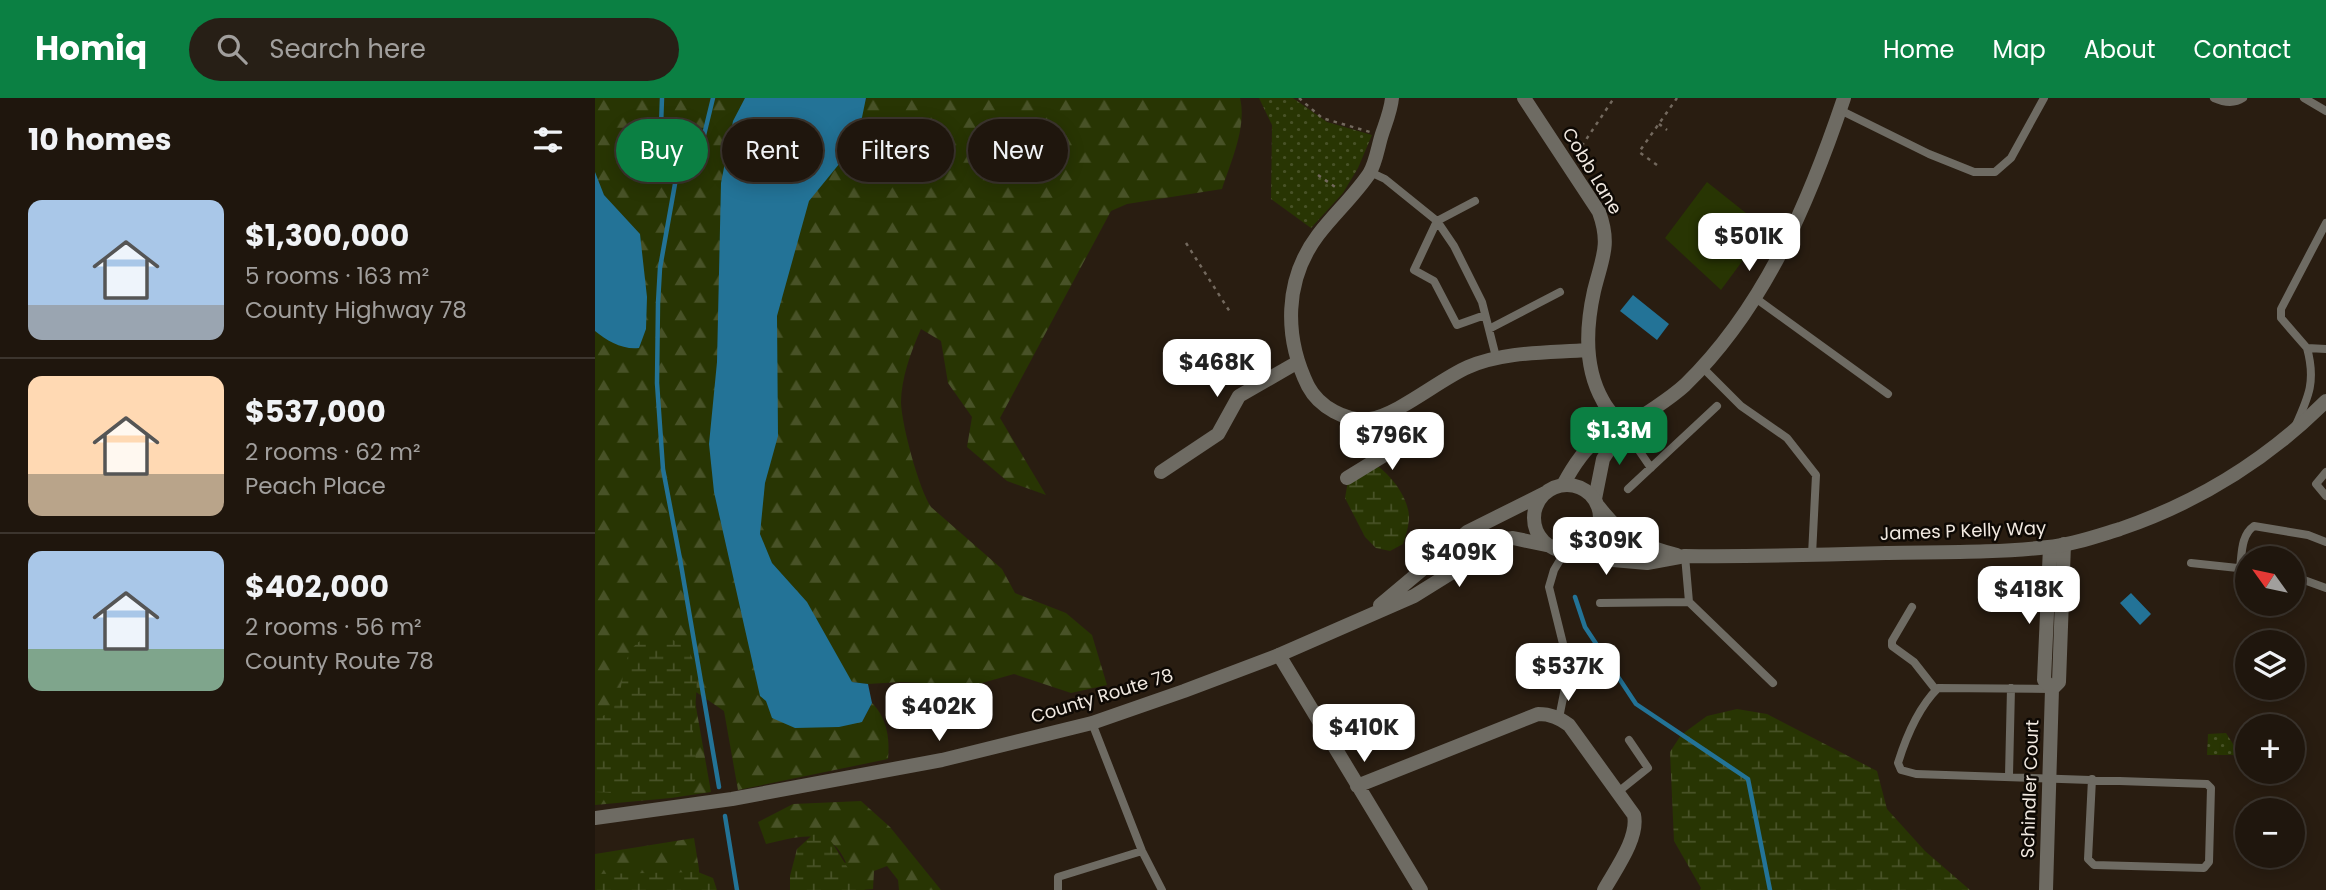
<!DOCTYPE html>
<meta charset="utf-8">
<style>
body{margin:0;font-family:Poppins,sans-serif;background:#271f16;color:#f1f3f6;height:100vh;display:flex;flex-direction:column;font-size:26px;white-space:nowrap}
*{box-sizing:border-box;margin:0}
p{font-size:23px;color:#a19f9d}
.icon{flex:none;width:38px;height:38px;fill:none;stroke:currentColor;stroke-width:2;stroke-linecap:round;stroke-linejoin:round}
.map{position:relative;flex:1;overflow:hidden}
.side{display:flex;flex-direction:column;background:#1f160d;width:595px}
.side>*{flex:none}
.banner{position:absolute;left:21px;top:21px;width:665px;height:63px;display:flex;gap:14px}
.needle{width:46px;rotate:303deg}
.fabs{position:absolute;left:1640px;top:448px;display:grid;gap:14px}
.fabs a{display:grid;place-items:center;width:70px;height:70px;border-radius:50%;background:#1f160d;box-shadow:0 4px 18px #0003,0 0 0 2px #3c352e;font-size:35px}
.price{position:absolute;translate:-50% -60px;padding:0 16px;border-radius:14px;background:#fff;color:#222;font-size:23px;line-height:46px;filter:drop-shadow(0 2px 4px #0008)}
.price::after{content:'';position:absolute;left:50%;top:42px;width:21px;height:16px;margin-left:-10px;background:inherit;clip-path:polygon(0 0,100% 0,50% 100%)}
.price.on{background:#0b8043;color:#fff}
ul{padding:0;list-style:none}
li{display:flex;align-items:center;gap:21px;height:175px;padding:0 28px}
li+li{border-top:2px solid #3c352e}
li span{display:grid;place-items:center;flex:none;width:196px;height:140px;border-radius:14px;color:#555}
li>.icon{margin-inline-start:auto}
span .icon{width:84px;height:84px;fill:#fffc;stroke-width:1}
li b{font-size:30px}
h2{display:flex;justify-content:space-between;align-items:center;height:84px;padding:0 28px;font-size:30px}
.pill{padding:0 24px;border-radius:32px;background:#1f160d;box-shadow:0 4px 18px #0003,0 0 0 2px #3c352e;font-size:24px;line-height:63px}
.pill.on{background:#0b8043;color:#fff}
header{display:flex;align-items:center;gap:42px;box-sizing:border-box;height:98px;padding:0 35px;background:#0b8043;color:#fff}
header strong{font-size:33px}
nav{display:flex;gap:38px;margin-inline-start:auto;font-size:24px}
.search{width:490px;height:63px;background:#271f16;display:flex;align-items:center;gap:18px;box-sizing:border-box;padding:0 24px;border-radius:38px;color:#a19f9d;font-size:26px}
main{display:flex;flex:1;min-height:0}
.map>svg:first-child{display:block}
.green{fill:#283503}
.forest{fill:url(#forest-firs)}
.wetland{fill:url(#wetland-marsh)}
.park{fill:url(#park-dots)}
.water{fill:#237397}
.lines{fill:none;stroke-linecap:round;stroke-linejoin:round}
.stream{stroke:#237397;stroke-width:4.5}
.path{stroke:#73695e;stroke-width:2.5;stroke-dasharray:3.5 5;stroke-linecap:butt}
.service{stroke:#6e6b63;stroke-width:8}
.minor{stroke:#6e6b63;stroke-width:14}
.tertiary{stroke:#6e6b63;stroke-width:14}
.labels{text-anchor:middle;stroke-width:5;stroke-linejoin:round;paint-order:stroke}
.street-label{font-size:18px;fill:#f1e9e1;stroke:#0e0904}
</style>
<header>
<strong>Homiq</strong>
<div class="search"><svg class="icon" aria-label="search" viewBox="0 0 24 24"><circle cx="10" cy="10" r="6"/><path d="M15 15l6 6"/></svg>Search here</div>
<nav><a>Home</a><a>Map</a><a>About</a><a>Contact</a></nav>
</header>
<main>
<section class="side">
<h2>10 homes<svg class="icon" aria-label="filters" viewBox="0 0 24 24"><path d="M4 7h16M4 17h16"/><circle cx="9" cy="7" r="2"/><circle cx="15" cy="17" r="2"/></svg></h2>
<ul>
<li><span style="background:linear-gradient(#a9c7e8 75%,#9aa5b1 0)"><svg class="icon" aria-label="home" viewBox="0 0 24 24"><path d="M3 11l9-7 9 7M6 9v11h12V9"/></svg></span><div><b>$1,300,000</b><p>5 rooms · 163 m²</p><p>County Highway 78</p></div></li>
<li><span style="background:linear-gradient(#ffd9b3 70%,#b9a48a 0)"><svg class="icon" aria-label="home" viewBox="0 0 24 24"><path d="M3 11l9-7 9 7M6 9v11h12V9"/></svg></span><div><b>$537,000</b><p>2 rooms · 62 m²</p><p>Peach Place</p></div></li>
<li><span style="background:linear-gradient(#a9c7e8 70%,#7fa58c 0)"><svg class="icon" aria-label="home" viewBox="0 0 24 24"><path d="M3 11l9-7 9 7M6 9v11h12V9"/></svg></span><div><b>$402,000</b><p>2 rooms · 56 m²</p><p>County Route 78</p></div></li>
</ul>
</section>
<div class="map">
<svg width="1731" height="792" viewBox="0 0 1731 792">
<defs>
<pattern id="forest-firs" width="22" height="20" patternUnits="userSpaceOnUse" patternTransform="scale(1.75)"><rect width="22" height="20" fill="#283503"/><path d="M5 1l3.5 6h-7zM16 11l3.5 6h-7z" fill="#485227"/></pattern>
<pattern id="wetland-marsh" width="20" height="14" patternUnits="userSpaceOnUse" patternTransform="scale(1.75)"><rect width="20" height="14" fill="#283503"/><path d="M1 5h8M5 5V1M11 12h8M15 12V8" fill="none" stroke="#485227"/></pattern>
<pattern id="park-dots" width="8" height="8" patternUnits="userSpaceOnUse" patternTransform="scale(1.75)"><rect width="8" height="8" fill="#283503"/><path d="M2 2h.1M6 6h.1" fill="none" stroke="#485227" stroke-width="1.8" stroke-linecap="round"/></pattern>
</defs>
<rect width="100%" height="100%" fill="#291d11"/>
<path class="green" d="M1112,84L1171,131L1126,192L1070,140Z"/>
<path class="forest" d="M0,0H645C652,29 636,63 627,91L532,106L516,113L405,320L451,397L412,383L372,349L377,319L353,285L346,243L326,231C316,253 306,281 306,305C307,328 324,391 336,409L407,471L420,495L471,515L497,537L512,587L476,595L419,576L380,587L305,584L273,586L248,583L267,624L277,605C292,620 295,640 293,661L143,692L129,613L98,592L116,694L76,700L0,707Z
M266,703L295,729L346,792H304L303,782L292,768L279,773L278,791L267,792L241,762L251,765C236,727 202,739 171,746L163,724L198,706Z
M99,740L104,771V792H0V756Z"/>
<path class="wetland" d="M781,367C796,377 813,399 814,418C814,428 811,437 808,446L795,453L781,450L770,439L750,400L754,377Z
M61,538C119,545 98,598 98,638C98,653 108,679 95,689C77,705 24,694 0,694V620C44,614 10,543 61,538Z
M1142,611L1172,616L1282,673L1292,711L1330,753L1375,792H1105L1106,790L1079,743L1075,654L1086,637L1112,618Z
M225,730C243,748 251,773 270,792H195V778L202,751Z
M103,774L118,780L122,792H0L1,776Z"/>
<path class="park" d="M664,0H698L732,24L777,37L763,70L748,95L716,130L676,101L677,27Z
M1631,635L1640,649L1641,657H1612L1613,636Z"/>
<path class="water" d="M150,0H271L264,34L249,60L214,103L182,218L183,338L170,385L165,436L177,465L212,504L257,584L273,586L277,605L267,624L244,629L200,630L177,620L171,603L165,598L119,394L114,346L122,264L126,85L138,23Z
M0,74L9,97L45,136L52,199L51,231L44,250C28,252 12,243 0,233Z
M1038,197L1074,226L1062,242L1025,213Z
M1536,495L1556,516L1545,527L1525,505Z"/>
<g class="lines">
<path class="stream" d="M67,0L66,28L83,69L65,170L63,205L62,285L68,371L85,461L124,689
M102,66L118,0
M980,499L990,529L1041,606L1153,681L1175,792
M130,718L142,792"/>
<path class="path" d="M704,0L727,20L775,34
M1064,26L1072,32
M982,55L1019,0
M1062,67L1044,54L1082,0
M723,77L743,91
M591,145L635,214"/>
<path class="service" d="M1619,0C1628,4 1639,6 1648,0
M1709,0L1731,13
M1245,12L1334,56L1379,74H1400L1416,60L1449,0
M775,74L790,81L842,123L859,148L887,204L901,259
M880,103L842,123L819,172L839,183L862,227L890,217
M1159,199L1293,296
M894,231L965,194
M1712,250L1686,220V211L1731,125
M1106,268L1146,308L1192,340L1221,377L1217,457
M1028,329L1056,370
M1700,329C1714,298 1721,283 1712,250L1731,251
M1731,374L1721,386L1731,398
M1033,391L1122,308
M1090,458L1094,504L1178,585
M1596,465L1652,471
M1645,470C1647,455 1646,437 1659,428L1713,437L1731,444
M1698,478L1731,490
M1005,505L1094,504
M1317,509L1297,543V548L1319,564L1341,592
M1457,591L1343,590C1324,609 1311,639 1303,665L1306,672L1321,676L1612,686L1616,690L1614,764L1609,770L1499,767L1493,761L1497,681
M964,620L974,570L954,489L959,472L971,452
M497,625L547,753L567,792
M1414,677L1416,590
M1023,694L1053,670L1034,642
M463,792V779L547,753"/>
<path class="minor" d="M797,0C796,12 791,24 787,36C783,48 781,65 774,76C759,98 739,116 723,137C689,182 689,239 713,288C724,309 751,324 775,321C803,317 845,281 873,269C910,253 954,255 993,252
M929,0L1004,114C1016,147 1007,160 999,193C991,229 989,270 1008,303C1013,313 1022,321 1028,329
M566,374L623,336L644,298L703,264
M752,380L822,337
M968,387C977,370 988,352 1004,340C1011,335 1020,333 1028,329C1043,322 1077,299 1090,287C1170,209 1214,104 1249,0
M1000,401L1008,361L1028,330
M1455,449L1449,582L1457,591
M684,557L826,792
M762,688L943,616C956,616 964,620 974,627L1039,717C1044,740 1020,772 1009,792
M1451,792L1457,591L1464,584L1469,446"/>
<path class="tertiary" d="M939 420a33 33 0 1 1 66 0a33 33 0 1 1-66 0Z
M1004,409C1027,439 1045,448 1082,457
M976,452L1018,462L1052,465L1090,458C1158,459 1225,457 1293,455C1346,454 1400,455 1453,449C1477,447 1502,438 1525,431C1604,404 1672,362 1731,303
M785,507L872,434L950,395
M0,720L137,701L347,662L497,625L589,593L684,557L819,498L856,475L880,450L889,445L918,440L956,448"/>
</g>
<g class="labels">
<g class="street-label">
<text transform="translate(997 73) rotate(59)" y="6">Cobb Lane</text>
<text transform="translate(1368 433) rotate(-2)" y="6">James P Kelly Way</text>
<text transform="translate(507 598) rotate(-17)" y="6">County Route 78</text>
<text transform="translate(1435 691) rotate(-88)" y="6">Schindler Court</text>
</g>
</g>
</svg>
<div class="fabs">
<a><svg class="needle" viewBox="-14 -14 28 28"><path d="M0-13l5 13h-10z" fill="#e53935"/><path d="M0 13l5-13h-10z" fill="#a19f9d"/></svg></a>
<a><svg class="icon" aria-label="layers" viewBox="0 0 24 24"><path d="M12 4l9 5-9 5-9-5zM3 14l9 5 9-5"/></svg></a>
<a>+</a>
<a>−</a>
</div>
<b class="price" style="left:1154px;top:175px">$501K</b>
<b class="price" style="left:622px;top:301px">$468K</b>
<b class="price on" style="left:1024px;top:369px">$1.3M</b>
<b class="price" style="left:797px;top:374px">$796K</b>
<b class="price" style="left:1011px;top:479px">$309K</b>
<b class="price" style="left:864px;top:491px">$409K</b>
<b class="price" style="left:1434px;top:528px">$418K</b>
<b class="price" style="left:973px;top:605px">$537K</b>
<b class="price" style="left:344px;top:645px">$402K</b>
<b class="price" style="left:769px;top:666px">$410K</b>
<div class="banner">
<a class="pill on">Buy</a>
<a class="pill">Rent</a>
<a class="pill">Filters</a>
<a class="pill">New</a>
</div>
</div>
</main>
